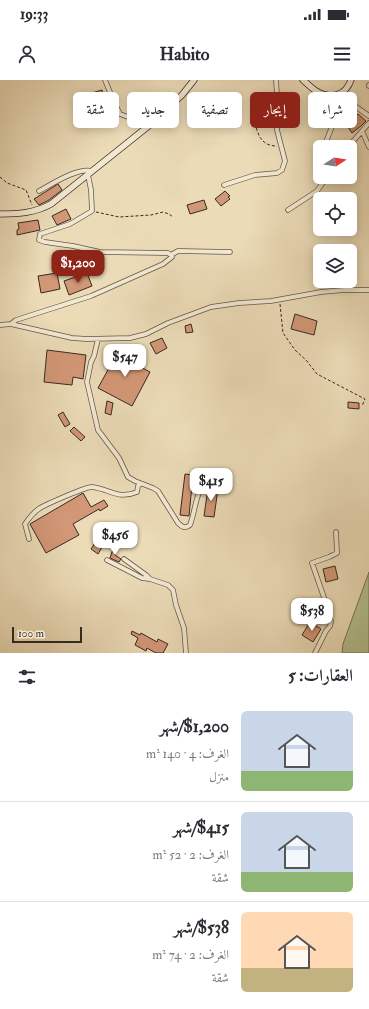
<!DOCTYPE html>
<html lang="ar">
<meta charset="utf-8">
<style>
body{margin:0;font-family:"IM FELL Double Pica",Amiri,serif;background:#f2f2f3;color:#2b2b33;direction:rtl;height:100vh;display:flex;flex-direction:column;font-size:15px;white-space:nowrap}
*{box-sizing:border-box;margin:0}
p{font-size:13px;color:#7c7c81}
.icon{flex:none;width:22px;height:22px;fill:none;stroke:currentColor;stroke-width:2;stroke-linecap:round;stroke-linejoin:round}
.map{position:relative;height:573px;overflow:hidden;direction:ltr}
.sheet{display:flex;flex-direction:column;background:#fff;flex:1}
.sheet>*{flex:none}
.top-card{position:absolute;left:12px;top:12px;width:345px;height:36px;direction:rtl;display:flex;gap:8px}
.needle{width:26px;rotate:78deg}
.tools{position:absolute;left:313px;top:60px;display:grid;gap:8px}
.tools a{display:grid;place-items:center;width:44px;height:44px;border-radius:6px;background:#fff;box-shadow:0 2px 10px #0003;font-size:20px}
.scale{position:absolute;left:12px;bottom:10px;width:70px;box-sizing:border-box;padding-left:4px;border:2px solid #362a23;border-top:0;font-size:11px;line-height:14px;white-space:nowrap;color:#362a23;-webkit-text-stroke:3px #f2e8d0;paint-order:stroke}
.price{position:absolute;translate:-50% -34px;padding:0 9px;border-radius:8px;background:#fff;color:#222;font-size:13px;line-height:26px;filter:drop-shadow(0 1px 2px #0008)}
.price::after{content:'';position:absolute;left:50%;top:24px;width:12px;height:9px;margin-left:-6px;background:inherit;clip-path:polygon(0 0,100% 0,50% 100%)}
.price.selected{background:#8f2418;color:#fff}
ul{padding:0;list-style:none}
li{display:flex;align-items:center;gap:12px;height:100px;padding:0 16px}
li+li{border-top:1px solid #e1e1e2}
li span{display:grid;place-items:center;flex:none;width:112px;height:80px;border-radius:6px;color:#555}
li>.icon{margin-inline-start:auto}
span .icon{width:48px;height:48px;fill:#fffc;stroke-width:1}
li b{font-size:17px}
h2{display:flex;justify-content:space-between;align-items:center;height:48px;padding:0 16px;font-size:17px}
.pill{padding:0 14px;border-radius:6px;background:#fff;box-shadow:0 2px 10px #0003;font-size:14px;line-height:36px}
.pill.selected{background:#8f2418;color:#fff}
.status{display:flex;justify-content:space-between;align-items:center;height:28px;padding:0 20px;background:#fff;direction:ltr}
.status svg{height:11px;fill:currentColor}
header{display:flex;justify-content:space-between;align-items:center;height:52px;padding:0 16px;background:#fff;font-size:18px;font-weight:700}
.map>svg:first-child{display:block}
.green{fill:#b5c190;stroke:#76765a}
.building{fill:#d29776;stroke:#362a23}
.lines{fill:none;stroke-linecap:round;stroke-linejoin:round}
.street-casing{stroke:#635648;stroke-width:5.5}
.secondary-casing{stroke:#362a23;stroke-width:7}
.path{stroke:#362a23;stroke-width:1;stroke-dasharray:3 2;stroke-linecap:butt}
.street{stroke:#f2e8d0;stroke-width:4}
.secondary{stroke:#f2e8d0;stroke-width:5.5}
</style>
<div class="status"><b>19:33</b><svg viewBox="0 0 49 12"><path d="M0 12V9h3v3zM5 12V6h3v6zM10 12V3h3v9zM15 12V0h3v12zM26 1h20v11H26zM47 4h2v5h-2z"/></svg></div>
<header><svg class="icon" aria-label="menu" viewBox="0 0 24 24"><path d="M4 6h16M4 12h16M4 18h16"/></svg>Habito<svg class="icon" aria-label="person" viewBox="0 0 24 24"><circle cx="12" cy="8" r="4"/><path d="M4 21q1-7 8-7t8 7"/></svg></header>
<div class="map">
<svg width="369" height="573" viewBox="0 0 369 573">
<rect width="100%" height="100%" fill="#ebdbb7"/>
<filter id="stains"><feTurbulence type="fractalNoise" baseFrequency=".005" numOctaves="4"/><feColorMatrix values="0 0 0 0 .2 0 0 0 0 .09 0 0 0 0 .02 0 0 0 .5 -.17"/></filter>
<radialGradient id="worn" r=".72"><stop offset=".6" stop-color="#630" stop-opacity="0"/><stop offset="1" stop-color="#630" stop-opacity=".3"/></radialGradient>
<path class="green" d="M369,492V573H342L343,564Z"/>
<path class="building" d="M102,10L104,19L93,22L94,29H111V39H101V33H95V32L87,34L85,24L83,25L81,16Z
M152,23L158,29L152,35L146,28Z
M342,25V28L339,30L331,32L330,27Z
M232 37a4 4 0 1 1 8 0a4 4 0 1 1-8 0Z
M358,34L366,41L361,46L352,53L348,47L356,40L354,38Z
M58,104L62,110L49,120L39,125L34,119Z
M225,111L230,116L228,117L230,119L221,126L215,119Z
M204,120L207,129L190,134L187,125Z
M66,129L71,139L57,145L52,136Z
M38,140L40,150L17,155V150L19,149L18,143Z
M57,193L60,209L41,213L38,196Z
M87,193L92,206L69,215L64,201Z
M295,234L317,241L314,255L291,249Z
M191,244L193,252L186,253L185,246Z
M162,258L167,268L156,274L150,263Z
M120,268L142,280L139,286L150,292L132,326L98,308Z
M47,270L86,275L83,299L73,297L72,305L44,302Z
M107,321L113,323L111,335L105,333Z
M348,322L359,323V329L348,328Z
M63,332L70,344L65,347L58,335Z
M74,347L85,357L81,361L70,351Z
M185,394L193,395L189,436L180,435Z
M208,408L218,409L214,437L204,436Z
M83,413L91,427L104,420L108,426L100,431L99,429L73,444L79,455L46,473L30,444Z
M97,460L104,464L98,474L91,469Z
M113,469L116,471L115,475L121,479L119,482L110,478Z
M335,486L338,499L326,502L323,489Z
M310,542L321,549L313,562L302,555Z
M132,551L140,555L141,553L157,562L158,559L168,564L163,573H156L147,568L146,571L135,565L138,558L131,554Z"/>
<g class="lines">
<defs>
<path id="street" d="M105,0L114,22L120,34L141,42L148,47
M369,5V6
M343,13L348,21L369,36
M362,51L369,67
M324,67L333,44L337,36L353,24
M348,67L369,43
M224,105L255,95L277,93L282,90L285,81L277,50L278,29L276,0
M39,111C52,104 78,87 92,91
M288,130L317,111L327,97
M171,175L178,171L230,172
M11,244L16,240L91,216L163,184L172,177L171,175L168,173L100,172L73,166L45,162L39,160L40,154L70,144L92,131L91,110L88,95
M0,245L11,244L72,258L87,259L130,258L146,254L168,243L211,227L239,223L271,221L321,212L344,210H369
M98,259L94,276L91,282L87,302L98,350L119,378L128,397L135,401L153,408L158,411L178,443C182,447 185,449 190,445C196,429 195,412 208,399L220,405
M29,459L25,444C29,438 34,432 40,428C47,424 85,407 92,407C110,409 118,420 137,412L138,406L140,404
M124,479L146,495L150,499
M107,480L142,498L150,499L168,505L173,510L176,525L184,548L186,573
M315,573L326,551L330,546L331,542L328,529L312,483L329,477L337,473L336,452"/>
<path id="secondary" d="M303,0C308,4 312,9 318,12C331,20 346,15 351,0
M0,134C18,134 35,133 51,124L151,44L182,15L194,0"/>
</defs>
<use href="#street" class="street-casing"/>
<use href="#secondary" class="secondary-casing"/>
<path class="path" d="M255,43C258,56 262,66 277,66
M0,97L7,103L26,110L32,125
M96,132L119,137L151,135L163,132L169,134L173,137
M280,224L283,253L295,270L306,280L317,294L365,319L362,326"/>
<use href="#street" class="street"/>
<use href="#secondary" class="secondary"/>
</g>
<rect width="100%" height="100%" filter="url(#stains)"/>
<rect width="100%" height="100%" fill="url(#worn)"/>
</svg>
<div class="tools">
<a><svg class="needle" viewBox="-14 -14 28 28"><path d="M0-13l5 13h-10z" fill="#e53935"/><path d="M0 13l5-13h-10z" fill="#7c7c81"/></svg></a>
<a><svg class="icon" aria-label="locate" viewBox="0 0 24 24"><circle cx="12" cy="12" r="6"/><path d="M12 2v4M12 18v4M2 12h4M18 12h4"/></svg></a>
<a><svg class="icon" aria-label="layers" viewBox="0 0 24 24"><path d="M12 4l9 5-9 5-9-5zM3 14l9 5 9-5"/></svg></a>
</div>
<div class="scale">100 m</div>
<b class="price selected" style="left:78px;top:204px">$1,200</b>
<b class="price" style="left:125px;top:298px">$547</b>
<b class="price" style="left:211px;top:422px">$415</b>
<b class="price" style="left:115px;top:476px">$456</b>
<b class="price" style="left:312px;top:552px">$538</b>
<div class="top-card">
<a class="pill">شراء</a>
<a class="pill selected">إيجار</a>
<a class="pill">تصفية</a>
<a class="pill">جديد</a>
<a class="pill">شقة</a>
</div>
</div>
<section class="sheet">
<h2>العقارات: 5<svg class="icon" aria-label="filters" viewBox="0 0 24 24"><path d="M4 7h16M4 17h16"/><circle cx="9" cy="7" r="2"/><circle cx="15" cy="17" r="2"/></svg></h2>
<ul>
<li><span style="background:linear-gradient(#c9d6e8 75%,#8fb573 0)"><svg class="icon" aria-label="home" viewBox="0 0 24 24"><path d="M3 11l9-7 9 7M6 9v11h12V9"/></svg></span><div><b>$1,200/شهر</b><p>الغرف: 4 · 140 m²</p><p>منزل</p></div></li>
<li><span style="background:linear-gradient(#c9d6e8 75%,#8fb573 0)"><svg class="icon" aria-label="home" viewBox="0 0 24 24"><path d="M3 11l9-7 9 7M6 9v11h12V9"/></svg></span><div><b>$415/شهر</b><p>الغرف: 2 · 52 m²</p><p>شقة</p></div></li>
<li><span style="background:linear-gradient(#ffd9b3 70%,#c2b280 0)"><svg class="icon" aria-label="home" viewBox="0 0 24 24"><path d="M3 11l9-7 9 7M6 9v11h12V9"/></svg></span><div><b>$538/شهر</b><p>الغرف: 2 · 74 m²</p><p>شقة</p></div></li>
</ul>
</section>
